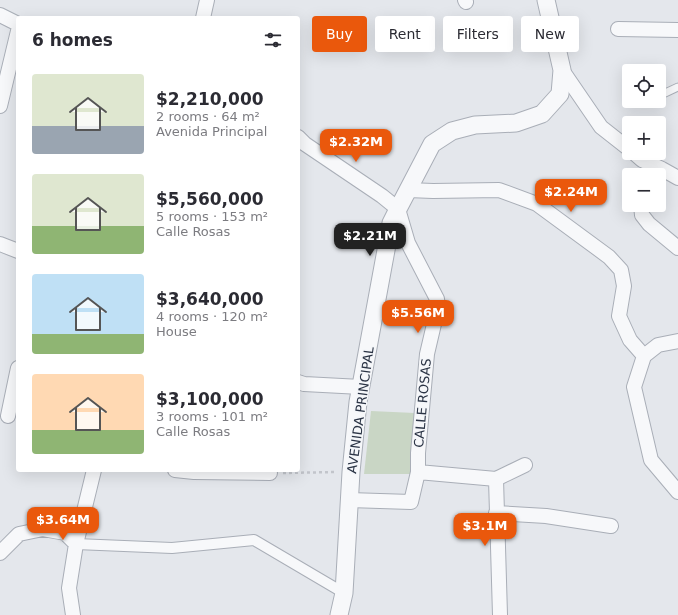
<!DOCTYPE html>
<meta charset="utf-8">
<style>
body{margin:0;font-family:"DejaVu Sans",sans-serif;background:#f7f7f7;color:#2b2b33;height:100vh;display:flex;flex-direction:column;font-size:15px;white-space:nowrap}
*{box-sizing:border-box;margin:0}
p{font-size:13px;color:#7c7c81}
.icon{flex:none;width:22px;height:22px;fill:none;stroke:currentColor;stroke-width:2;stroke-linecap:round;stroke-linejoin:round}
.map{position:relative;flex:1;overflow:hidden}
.side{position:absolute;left:16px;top:16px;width:284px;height:456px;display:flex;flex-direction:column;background:#fff;border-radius:4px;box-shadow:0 4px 16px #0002}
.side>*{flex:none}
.guide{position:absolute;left:312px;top:16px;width:306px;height:36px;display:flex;gap:8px}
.controls{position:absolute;left:622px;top:64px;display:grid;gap:8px}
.controls a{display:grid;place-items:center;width:44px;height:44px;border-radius:4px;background:#fff;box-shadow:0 4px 16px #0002;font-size:20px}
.price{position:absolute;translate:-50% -34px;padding:0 9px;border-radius:8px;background:#ea580c;color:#fff;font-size:13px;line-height:26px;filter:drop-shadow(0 1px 2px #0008)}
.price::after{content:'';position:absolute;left:50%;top:24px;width:12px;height:9px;margin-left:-6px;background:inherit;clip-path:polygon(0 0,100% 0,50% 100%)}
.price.current{background:#222;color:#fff}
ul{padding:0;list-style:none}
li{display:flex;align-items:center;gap:12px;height:100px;padding:0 16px}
li span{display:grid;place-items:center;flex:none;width:112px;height:80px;border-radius:4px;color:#555}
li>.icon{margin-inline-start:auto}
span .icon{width:48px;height:48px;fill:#fffc;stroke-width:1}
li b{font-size:17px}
h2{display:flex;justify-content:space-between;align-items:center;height:48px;padding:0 16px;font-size:17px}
.pill{padding:0 14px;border-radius:4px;background:#fff;box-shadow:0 4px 16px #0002;font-size:14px;line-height:36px}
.pill.current{background:#ea580c;color:#fff}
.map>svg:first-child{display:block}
.green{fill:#c9d6c5}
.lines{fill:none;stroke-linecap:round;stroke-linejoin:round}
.service-casing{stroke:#a9aeb7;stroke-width:9}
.pedestrian-casing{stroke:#a9aeb7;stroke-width:12}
.minor-casing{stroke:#a9aeb7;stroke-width:16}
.tertiary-casing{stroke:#a9aeb7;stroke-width:19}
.path{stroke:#c2c5cb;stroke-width:2.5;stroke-dasharray:3 3;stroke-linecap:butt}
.service{stroke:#f7f8fa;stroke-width:7}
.pedestrian{stroke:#f7f8fa;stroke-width:10}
.minor{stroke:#f7f8fa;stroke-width:14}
.tertiary{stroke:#f7f8fa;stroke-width:17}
.labels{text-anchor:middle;stroke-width:3;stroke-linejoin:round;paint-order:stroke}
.street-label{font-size:13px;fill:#2b3445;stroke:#f4f6f9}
</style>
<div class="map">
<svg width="678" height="615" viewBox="0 0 678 615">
<rect width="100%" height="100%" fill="#e4e7ec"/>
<path class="green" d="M371,411L415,413L413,474H364Z"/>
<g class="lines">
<defs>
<path id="service" d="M663,94L678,87"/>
<path id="pedestrian" d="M76,544L172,548L254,540L344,593"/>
<path id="minor" d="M465,0L466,2
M0,15L18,24
M203,18L207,0
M618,29L678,30
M562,70L601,127L629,149
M0,106L18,31
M298,137L305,144L382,196L398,209L408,243L437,299L438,307L427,354L418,453V472L496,479L525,465
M634,153L642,160L662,169L678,178
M408,190L433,191L499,190L537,204L609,257L621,270L624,286L619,316L630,340L644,356
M641,205L642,215L649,224L678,248
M0,244L18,251
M678,341L658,345L644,356L634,387L651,460L678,492
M298,382L304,384L361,387
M8,416L18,368
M175,470L194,472L270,473
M496,479L500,615
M349,500L411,502L418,472
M496,513L546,516L611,526
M0,553L19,534L43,529L65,533L76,544
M73,615L69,588L76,544L94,470"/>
<path id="tertiary" d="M339,615L344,593L351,472L358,402L391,223L398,209L432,144L452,131L475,125L516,123L542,114L560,94L562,70L546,0"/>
</defs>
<use href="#service" class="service-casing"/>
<use href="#pedestrian" class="pedestrian-casing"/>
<use href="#minor" class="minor-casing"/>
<use href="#tertiary" class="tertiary-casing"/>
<path class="path" d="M283,473L336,472"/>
<use href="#service" class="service"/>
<use href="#pedestrian" class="pedestrian"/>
<use href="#minor" class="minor"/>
<use href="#tertiary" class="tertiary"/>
</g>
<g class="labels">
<g class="street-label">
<text transform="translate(422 403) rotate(-85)" y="5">CALLE ROSAS</text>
<text transform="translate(360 410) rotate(-82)" y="5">AVENIDA PRINCIPAL</text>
</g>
</g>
</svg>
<div class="controls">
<a><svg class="icon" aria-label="locate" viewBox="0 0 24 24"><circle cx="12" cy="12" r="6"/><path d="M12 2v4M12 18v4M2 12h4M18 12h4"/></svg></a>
<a>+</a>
<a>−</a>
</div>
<b class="price" style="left:356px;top:163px">$2.32M</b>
<b class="price" style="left:571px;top:213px">$2.24M</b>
<b class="price current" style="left:370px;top:257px">$2.21M</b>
<b class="price" style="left:418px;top:334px">$5.56M</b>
<b class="price" style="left:63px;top:541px">$3.64M</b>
<b class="price" style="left:485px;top:547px">$3.1M</b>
<div class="guide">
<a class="pill current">Buy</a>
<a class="pill">Rent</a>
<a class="pill">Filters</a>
<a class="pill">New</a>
</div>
<section class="side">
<h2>6 homes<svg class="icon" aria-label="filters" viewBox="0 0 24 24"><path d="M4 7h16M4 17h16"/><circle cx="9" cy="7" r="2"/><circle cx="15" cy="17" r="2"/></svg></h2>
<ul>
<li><span style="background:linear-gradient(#dfe7d0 65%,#9aa5b1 0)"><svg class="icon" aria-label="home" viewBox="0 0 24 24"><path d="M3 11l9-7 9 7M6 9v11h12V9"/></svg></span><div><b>$2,210,000</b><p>2 rooms · 64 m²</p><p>Avenida Principal</p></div></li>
<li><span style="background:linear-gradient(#dfe7d0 65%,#8fb573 0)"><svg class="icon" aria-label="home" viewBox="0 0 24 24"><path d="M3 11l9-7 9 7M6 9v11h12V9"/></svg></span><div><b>$5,560,000</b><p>5 rooms · 153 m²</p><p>Calle Rosas</p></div></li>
<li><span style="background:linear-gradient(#bfe0f5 75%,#8fb573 0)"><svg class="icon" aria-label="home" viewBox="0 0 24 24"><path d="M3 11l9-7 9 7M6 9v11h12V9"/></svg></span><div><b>$3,640,000</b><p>4 rooms · 120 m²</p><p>House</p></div></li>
<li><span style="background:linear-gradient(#ffd9b3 70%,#8fb573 0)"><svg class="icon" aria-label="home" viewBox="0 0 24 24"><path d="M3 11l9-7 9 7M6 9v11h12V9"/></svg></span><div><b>$3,100,000</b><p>3 rooms · 101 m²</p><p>Calle Rosas</p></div></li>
</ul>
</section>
</div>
